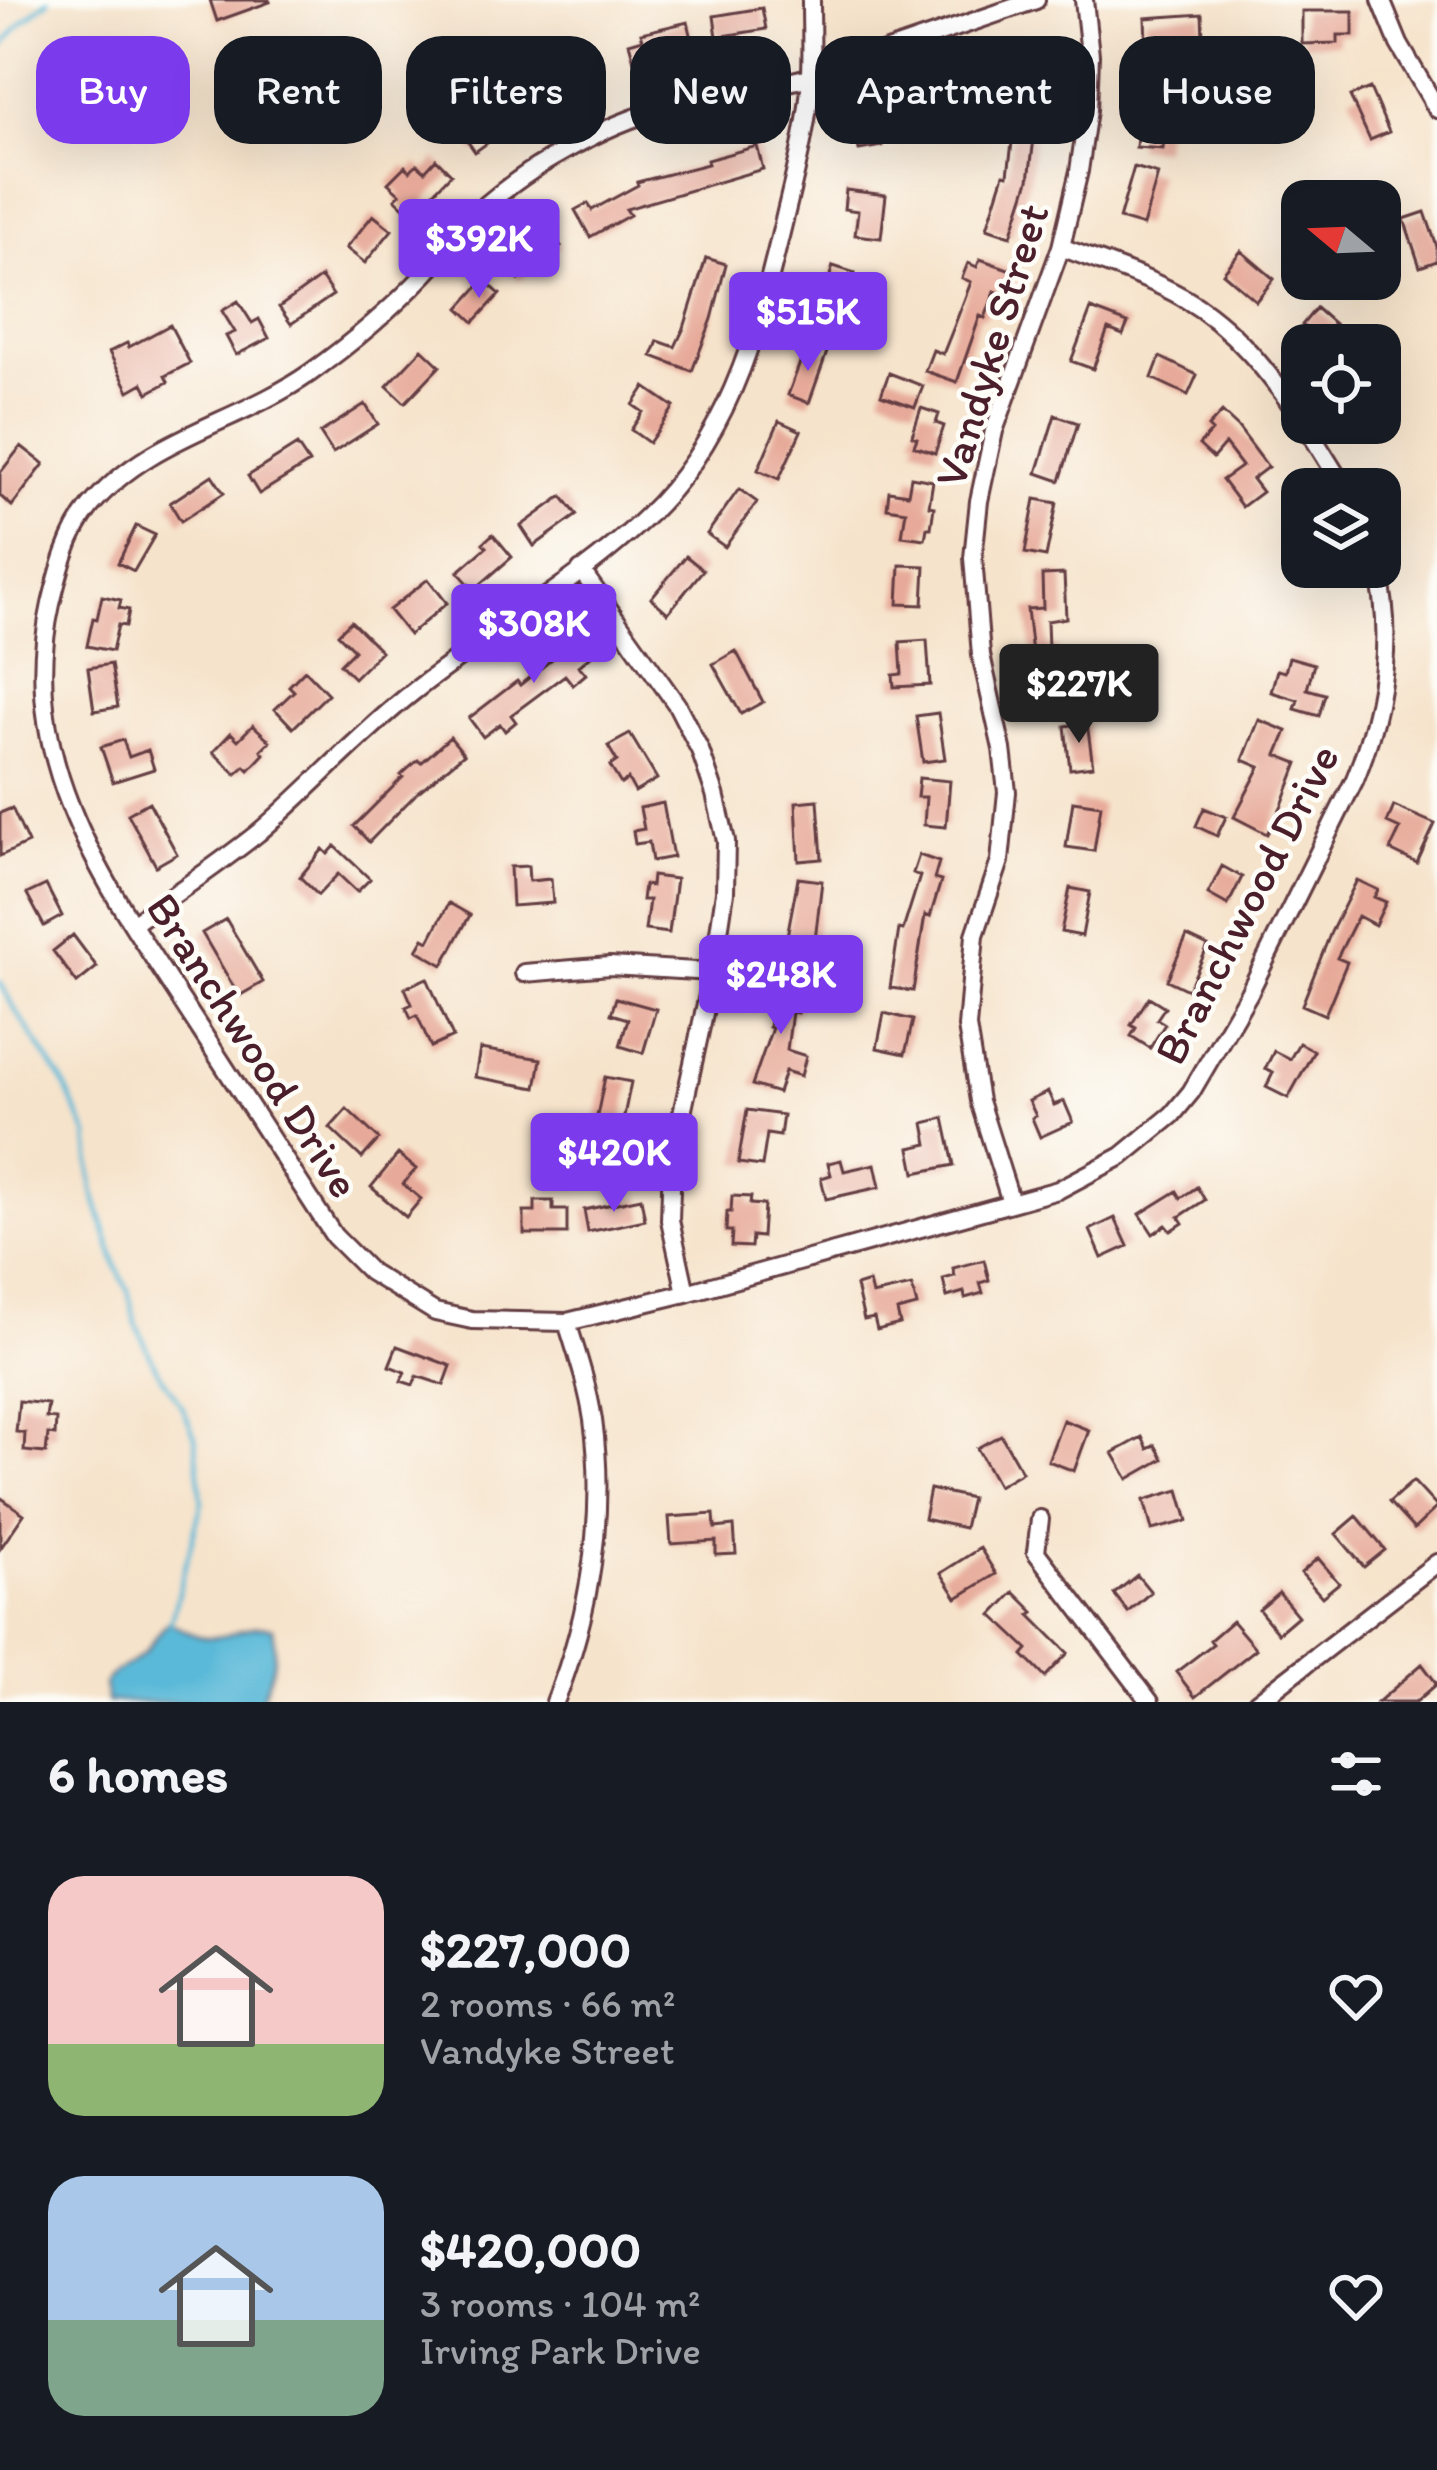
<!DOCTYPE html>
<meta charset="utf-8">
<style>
body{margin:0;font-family:Itim,sans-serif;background:#20242c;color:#f1f3f6;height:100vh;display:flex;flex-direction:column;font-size:45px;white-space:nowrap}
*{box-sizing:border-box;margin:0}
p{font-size:39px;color:#9ea1a6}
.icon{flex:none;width:66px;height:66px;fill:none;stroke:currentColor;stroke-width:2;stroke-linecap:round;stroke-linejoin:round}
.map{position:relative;height:1702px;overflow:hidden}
.panel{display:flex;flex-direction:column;background:#171b24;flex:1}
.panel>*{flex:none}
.banner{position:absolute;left:36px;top:36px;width:1365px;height:108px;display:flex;gap:24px}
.needle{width:78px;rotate:289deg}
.fabs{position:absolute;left:1281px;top:180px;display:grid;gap:24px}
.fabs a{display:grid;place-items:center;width:120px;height:120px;border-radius:24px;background:#171b24;box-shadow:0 12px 48px #0002;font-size:60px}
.price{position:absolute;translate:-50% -102px;padding:0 27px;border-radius:12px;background:#7c3aed;color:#fff;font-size:39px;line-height:78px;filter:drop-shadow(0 3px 6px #0008)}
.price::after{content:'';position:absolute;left:50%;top:72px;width:36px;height:27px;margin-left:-18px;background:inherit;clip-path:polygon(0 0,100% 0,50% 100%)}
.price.active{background:#222;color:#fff}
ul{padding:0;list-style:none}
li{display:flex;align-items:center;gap:36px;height:300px;padding:0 48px}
li span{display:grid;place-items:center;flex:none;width:336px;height:240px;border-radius:36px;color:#555}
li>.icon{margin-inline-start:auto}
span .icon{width:144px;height:144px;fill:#fffc;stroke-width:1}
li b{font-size:51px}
h2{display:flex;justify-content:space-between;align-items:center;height:144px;padding:0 48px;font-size:51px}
.tag{padding:0 42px;border-radius:36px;background:#171b24;box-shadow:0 12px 48px #0002;font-size:42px;line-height:108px}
.tag.active{background:#7c3aed;color:#fff}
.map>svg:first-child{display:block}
.water{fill:#5ab9d8;stroke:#526c82;stroke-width:3}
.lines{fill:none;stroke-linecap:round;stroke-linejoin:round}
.stream{stroke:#5ab9d8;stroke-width:4.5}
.building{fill:#e7aa9a}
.minor-casing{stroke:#643c43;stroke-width:22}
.minor{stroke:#fff;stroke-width:16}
.labels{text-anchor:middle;stroke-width:9;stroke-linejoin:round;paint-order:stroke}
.street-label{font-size:45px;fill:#4a1f2b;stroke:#fdfcf7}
</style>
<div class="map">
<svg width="1437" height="1702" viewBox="0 0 1437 1702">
<rect width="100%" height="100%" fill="#fdfcf7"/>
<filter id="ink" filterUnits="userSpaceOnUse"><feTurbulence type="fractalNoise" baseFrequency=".00833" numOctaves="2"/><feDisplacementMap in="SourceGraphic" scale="24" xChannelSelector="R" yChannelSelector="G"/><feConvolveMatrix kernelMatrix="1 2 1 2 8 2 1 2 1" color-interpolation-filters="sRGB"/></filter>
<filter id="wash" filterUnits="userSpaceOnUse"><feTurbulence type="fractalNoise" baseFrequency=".004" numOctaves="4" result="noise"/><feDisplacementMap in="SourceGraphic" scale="48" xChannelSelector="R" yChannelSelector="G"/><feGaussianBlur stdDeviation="2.7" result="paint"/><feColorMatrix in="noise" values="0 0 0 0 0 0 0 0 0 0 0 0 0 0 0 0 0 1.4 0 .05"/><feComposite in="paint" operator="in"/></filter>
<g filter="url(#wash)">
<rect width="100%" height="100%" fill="#f6e3cb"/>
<path class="water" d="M169,1622C180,1628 193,1636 205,1637C230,1640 248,1621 273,1628C278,1657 271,1676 260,1702H107L104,1684C116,1666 130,1668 144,1653C154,1642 157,1632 169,1622Z"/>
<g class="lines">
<path class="stream" d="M0,50L20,24L49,0
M0,982L12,1005L63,1082L88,1135L93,1191L117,1268L128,1290L135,1321L155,1366L183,1408L195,1437L202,1502L170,1624"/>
</g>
<g id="blocks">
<path class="building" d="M210,0H269L270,2L217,21Z
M762,8L766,29L717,37L714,16Z
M1302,11H1353V35H1338V43L1302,44Z
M1202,14L1203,38L1146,42L1145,18Z
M688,22L694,47L634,61L629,43L643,39L641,33Z
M1033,46L1040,70L1017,78L1015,70L1001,75L996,59Z
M593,54L602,74L552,96L543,75Z
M1370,88L1389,132L1370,140L1350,96Z
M1141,94L1168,96L1163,149L1136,147Z
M497,102L512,125L475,152L451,117L465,107L473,119Z
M896,105L900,126L879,130L882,146L859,150L852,114Z
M1016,110L1037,113L1029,180L1011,236L987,228L1004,174L1008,175Z
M757,146L763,169L626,209L630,215L590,237L575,210L588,203L592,210L638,185L637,182L708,164L707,160Z
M436,159L451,174L412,215L395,199L400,194L388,183L405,166L410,171L417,164L425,171Z
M1134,167L1158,174L1143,226L1119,219Z
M846,190L886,195L881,238L855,235L858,211L844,209Z
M1425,212L1437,247V261L1420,267L1404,219Z
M373,215L392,230L365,263L346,248Z
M546,229L561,246L519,280L505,263Z
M1241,251L1274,279L1256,301L1223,273Z
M706,258L726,264L712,319L692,371L652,356L658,341L675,347L684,328Z
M980,259L1011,270L1002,294L995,291L985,318L980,316L957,382L925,371L933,350L943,354L955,324L971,282L962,278L968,263L977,267Z
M833,266L855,273L840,322L818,315Z
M321,277L333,295L291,324L279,307Z
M484,280L500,294L474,322L459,308Z
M238,301L252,323L259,319L269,338L236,355L226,336L235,332L222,311Z
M1316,308L1349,337L1342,345H1325L1302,325Z
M1091,309L1128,323L1123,335L1108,329L1093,369L1071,361Z
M170,325L190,363L165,376L168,382L148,393L143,383L129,391L109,352L127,343L129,347Z
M807,344L827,352L809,403L788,395Z
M422,349L440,366L405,403L387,386Z
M1160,357L1197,375L1188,395L1152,378Z
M889,373L923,386L915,407L881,395Z
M645,387L674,407L649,443L631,430L643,412L633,405Z
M365,404L378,424L333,453L320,433Z
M921,408L939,414L936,423L944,426L935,453L914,446L917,438L912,436Z
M1222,412L1238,427L1268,467L1252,479L1262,492L1242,507L1222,480L1242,466L1225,444L1213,458L1199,445L1212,431L1208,427Z
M1055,415L1078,423L1060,481L1037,473Z
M779,421L801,431L779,479L758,470Z
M297,445L309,463L259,494L248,476Z
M21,446L44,464L12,506L0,496V473Z
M212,475L224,493L181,521L170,503Z
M911,477L933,481L929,506L934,507L931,528H927L925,539L902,536L906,511L887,508L889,491L908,494Z
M739,489L757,502L725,547L707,534Z
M562,496L577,515L534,546L521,526Z
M1035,499L1057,503L1046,557L1025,553Z
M136,526L155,535L134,571L118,563Z
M493,534L512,557L474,590L458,572L487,547L483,543Z
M686,556L703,570L668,613L651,598Z
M900,565L925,566L923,605L898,604Z
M1064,574L1066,618L1047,621L1048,648L1057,647L1063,699L1042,701L1040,680H1035L1027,609L1043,608L1042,575Z
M428,579L447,603L409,635L389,610Z
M102,596L121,600L119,608L129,610L126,626L118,625L112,651L87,646L93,618L97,619Z
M351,621L381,651L354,678L340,664L354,650L338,634Z
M584,633L598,650L579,666L586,674L573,685L565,675L511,715L516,722L505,731L500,724L483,737L469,718L517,681L520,685Z
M927,640L930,685L894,687L893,675L902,674L900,642Z
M736,651L763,702L741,714L713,664Z
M1289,657L1314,664L1307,689L1325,694L1319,716L1295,709L1298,700L1271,692L1277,670L1285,672Z
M111,664L118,707L94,711L88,668Z
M305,670L328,694L293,728L275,709L294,691L289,686Z
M938,713L945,759L923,762L916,716Z
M1259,720L1287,731L1277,755L1298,763L1282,805L1267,834L1234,817L1260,767L1243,760Z
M1087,723L1093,766L1070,769L1065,726Z
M253,725L270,741L261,750L264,754L249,770L245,766L236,774L213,752L231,733L238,740Z
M630,734L657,779L635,792L628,779L621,784L610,766L617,761L608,746Z
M450,737L464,754L417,793L369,842L354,826L403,777L401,775L418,760L421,763Z
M123,740L129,757L148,750L154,769L113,782L101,747Z
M919,778L950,781L946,827L924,825L926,797H917Z
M818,800L822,859L799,861L796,802Z
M1073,801L1101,805L1094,851L1066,847Z
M149,802L177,854L156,866L128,814Z
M663,803L673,857L652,861L649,842L635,844L633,831L644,829L640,808Z
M1394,806L1435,824L1417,863L1390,850L1400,829L1387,823Z
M12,808L28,843L0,856V813Z
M1204,808L1226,817L1217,836L1196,826Z
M335,846L370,879L357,892L338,874L318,895L300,877L323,849L328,854Z
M919,855L939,862L934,879L941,881L930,917L925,915L913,991L890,988L899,929L903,930L920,876L913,873Z
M528,866L529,881L551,879L553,903L512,906L510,867Z
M1222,866L1242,877L1228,905L1208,894Z
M652,876L676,879L669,933L645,930L649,900H642L644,885L651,886Z
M798,878L822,881L815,940L787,936Z
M1357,880L1378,890L1374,897L1386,902L1375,925L1358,916L1337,958L1347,962L1325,1015L1302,1005L1331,932Z
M46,885L62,916L44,926L27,894Z
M1070,888L1090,892L1082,936L1061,932Z
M449,903L470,915L443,965L417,950L424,938L429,941Z
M226,919L263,982L239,996L202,933Z
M73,935L97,967L77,983L53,951Z
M1187,936L1208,946L1188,990L1167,980Z
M782,973L804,976L798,1013L792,1012L787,1050L806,1056L801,1076L785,1071L778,1093L752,1085L772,1028L769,1027L776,984L780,985Z
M427,978L453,1037L431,1047L417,1015L411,1018L406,1007L412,1004L405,988Z
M1149,997L1165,1007L1157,1019L1165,1024L1150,1048L1131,1036L1136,1028L1131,1025Z
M616,998L656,1009L643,1053L620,1046L628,1019L611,1014Z
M884,1013L913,1020L905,1054L877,1048Z
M1299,1043L1314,1051L1288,1098L1266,1087L1273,1073L1265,1069L1274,1051L1290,1059Z
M480,1049L541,1059L536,1088L475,1077Z
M605,1077L631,1082L622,1126L596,1121Z
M1048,1092L1054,1105L1064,1101L1073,1122L1040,1137L1032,1118L1036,1116L1029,1101Z
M347,1109L379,1139L362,1158L330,1128Z
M747,1110L783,1115L780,1136L767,1134L762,1166L738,1163Z
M944,1118L954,1165L915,1173L910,1148L928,1144L924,1123Z
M398,1154L416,1169L403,1184L421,1199L406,1217L371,1187Z
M841,1160L844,1171L875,1164L880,1187L826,1199L821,1178L831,1175L828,1163Z
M1197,1187L1205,1200L1179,1217L1183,1223L1171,1231L1166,1225L1153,1234L1140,1214L1177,1191L1181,1198Z
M732,1196L751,1197L750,1204L764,1205L762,1237L752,1236L751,1247L731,1246L732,1231H726L727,1212H731Z
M641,1198L645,1220L588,1232L584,1210Z
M535,1201H553V1210H567V1234H524V1212H535Z
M1115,1218L1128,1246L1102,1258L1090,1230Z
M984,1260L989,1280L980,1283L983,1293L965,1298L964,1292L947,1297L943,1279L955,1276L953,1268Z
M869,1282L872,1295L912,1286L917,1306L897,1311L900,1324L877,1330L874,1318L864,1320L856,1286Z
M397,1346L451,1366L444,1385L417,1376L413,1385L401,1381L405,1372L389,1366Z
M19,1401L48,1404L46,1418L56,1419L55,1435L48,1434L46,1453L24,1451L25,1433L16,1432Z
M1063,1420L1089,1430L1074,1471L1048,1461Z
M1001,1435L1022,1472L998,1486L977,1448Z
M1142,1437L1148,1449L1155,1445L1163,1459L1128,1479L1113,1453Z
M1413,1481L1437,1507L1414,1529L1389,1502Z
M930,1489L971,1498L964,1528L924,1519Z
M1179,1490L1188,1521L1152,1530L1144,1500Z
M0,1497L24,1514L0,1549Z
M714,1514L715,1528L734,1526L736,1554L716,1555V1541L671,1544L669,1517Z
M1357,1516L1385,1550L1364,1567L1336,1534Z
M980,1548L996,1574L957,1598L941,1573Z
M1318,1558L1339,1583L1322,1597L1301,1573Z
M1137,1575L1151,1592L1128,1612L1114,1594Z
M1014,1592L1034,1612L1030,1615L1068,1653L1045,1677L1023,1655L1028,1649L992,1615Z
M1279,1593L1298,1616L1278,1633L1259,1610Z
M1232,1621L1256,1649L1195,1697L1176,1672L1213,1644L1210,1640Z
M1422,1664L1437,1684L1416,1702H1378Z"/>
</g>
</g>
<g filter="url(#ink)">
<use href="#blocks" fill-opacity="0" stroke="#643c43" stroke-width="3"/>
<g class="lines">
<defs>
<path id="minor" d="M1036,0C985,18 933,35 882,53C857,61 833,71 809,77C753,92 695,98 640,116C604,128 570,147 537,167C516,181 494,197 476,214C458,232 444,254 426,273C391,310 352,343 310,373C239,423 147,437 90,507C68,534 59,571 51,604C14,767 115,897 198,1026C244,1096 289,1166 334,1236L370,1272L435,1312L472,1320L567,1322L686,1293L1058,1190L1122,1156L1172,1115L1191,1092L1249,993L1355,779C1382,712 1395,638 1377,567
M1381,0L1399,44L1437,109
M1061,247C1102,263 1146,276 1184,298C1234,327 1269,373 1302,420
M1304,423L1345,489
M581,570L677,705L700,750L715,794L726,841L725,892L713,972L672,1159L670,1220L686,1293
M133,924C174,894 218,865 258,833C311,788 358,735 413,692C491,630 591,575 659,504C735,424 760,320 785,216C796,170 809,121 811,73C812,49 811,24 811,0
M524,973L610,966L713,972
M1011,1202L979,1101L967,1027L975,935L1000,861L1007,792L1002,749L981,655L973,558L979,501L994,431L1061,247L1079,171L1088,110L1090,55L1084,0
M1040,1519L1036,1552L1150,1702
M555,1702C590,1615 606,1514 593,1420C588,1387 577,1354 567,1322
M1257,1702L1437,1563"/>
</defs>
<use href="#minor" class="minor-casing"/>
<use href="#minor" class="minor"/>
</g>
</g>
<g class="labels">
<g class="street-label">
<text transform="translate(991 345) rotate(-73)" y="16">Vandyke Street</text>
<text transform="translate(1246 904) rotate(-63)" y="16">Branchwood Drive</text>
<text transform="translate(254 1045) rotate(57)" y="16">Branchwood Drive</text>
</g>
</g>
</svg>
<div class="fabs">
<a><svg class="needle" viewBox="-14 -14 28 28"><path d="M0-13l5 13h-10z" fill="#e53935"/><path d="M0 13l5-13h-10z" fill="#9ea1a6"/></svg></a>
<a><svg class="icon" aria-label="locate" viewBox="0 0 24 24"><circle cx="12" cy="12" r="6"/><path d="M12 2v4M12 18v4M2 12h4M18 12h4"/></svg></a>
<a><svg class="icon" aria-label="layers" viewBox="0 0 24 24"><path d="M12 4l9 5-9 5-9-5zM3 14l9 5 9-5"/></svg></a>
</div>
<b class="price" style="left:479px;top:301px">$392K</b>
<b class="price" style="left:808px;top:374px">$515K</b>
<b class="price" style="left:534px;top:686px">$308K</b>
<b class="price active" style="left:1079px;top:746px">$227K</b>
<b class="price" style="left:781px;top:1037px">$248K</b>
<b class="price" style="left:614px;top:1215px">$420K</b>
<div class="banner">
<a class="tag active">Buy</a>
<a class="tag">Rent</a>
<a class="tag">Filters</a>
<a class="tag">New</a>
<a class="tag">Apartment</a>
<a class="tag">House</a>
</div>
</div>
<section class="panel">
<h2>6 homes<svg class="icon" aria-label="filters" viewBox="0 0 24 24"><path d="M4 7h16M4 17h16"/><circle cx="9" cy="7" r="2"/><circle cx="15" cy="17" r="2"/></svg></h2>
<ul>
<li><span style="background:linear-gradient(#f6c9c9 70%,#8fb573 0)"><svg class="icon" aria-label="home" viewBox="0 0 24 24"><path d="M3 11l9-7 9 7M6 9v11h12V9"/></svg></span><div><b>$227,000</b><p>2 rooms · 66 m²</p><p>Vandyke Street</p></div><svg class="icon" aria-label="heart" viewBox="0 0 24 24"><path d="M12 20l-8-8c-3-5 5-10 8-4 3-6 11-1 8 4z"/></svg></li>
<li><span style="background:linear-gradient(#a9c7e8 60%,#7fa58c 0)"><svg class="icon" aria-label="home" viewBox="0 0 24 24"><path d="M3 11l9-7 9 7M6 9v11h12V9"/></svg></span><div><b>$420,000</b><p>3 rooms · 104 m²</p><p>Irving Park Drive</p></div><svg class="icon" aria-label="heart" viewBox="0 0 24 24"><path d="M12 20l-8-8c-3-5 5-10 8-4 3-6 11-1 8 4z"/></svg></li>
</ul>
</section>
